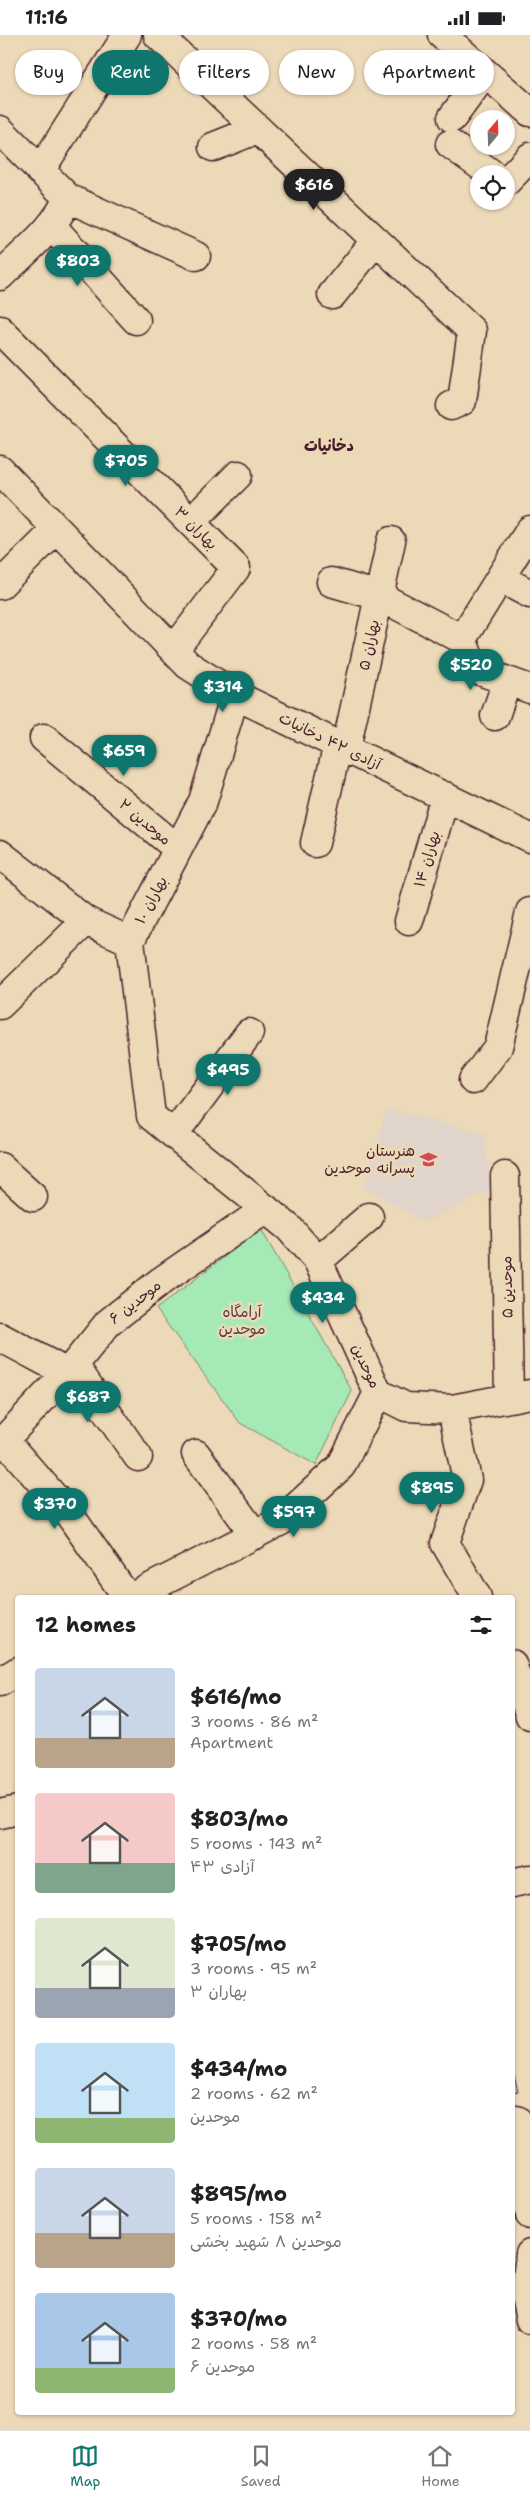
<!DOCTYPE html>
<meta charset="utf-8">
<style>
body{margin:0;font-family:"Shantell Sans","Playpen Sans Arabic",sans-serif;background:#f2f2f2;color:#202124;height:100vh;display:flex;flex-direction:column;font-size:19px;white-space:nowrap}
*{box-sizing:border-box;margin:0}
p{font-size:16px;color:#757577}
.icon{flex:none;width:28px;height:28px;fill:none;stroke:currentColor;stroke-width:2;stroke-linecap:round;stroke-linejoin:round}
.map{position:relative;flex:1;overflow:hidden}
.side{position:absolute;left:15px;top:1560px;width:500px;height:820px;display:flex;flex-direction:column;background:#fff;border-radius:5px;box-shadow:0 1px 4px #0004}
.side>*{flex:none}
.hud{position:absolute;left:15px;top:15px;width:500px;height:45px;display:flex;gap:10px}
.needle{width:32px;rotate:19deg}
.controls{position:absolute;left:470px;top:75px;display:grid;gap:10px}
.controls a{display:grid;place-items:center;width:45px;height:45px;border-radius:50%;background:#fff;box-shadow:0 1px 4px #0004;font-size:25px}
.price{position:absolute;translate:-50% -42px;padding:0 11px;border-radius:18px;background:#0f766e;color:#fff;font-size:16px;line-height:32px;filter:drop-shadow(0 1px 2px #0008)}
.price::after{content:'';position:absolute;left:50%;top:30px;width:15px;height:11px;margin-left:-8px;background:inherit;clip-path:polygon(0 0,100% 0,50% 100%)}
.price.active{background:#222;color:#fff}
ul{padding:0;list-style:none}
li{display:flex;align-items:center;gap:15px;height:125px;padding:0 20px}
li span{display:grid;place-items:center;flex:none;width:140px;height:100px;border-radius:5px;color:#555}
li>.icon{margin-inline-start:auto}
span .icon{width:60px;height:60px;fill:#fffc;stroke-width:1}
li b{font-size:21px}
h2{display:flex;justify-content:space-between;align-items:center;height:60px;padding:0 20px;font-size:21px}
.tag{padding:0 18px;border-radius:22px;background:#fff;box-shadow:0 1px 4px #0004;font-size:18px;line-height:45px}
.tag.active{background:#0f766e;color:#fff}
.status{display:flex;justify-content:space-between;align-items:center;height:35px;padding:0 25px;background:#fff;direction:ltr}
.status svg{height:14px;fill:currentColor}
.tabs{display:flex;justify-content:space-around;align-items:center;height:70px;border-top:1px solid #e0e0e0;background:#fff;font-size:14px;color:#757577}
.tabs a{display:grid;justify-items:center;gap:2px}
.tabs .active{color:#0f766e}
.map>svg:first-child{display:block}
.built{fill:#e0d4cb}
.green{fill:#a5eab6;stroke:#788470}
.building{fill:#c4c8fa;stroke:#4a1f2b}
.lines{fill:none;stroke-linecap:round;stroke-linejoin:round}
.minor-casing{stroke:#4a1f2b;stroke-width:31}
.minor{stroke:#ecd9b7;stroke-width:28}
.labels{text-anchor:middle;stroke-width:5;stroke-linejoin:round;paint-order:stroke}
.street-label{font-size:15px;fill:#4a1f2b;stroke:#ecd9b7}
.poi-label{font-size:15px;fill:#4a1f2b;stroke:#ecd9b7;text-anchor:end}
.park-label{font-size:15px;fill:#583d40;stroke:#ecd9b7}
.neighbourhood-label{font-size:16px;font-weight:bold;fill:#4a1f2b;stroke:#ecd9b7}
</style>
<div class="status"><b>11:16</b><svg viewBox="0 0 49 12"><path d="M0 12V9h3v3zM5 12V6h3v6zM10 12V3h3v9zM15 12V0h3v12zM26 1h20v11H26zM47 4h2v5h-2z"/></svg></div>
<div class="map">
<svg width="530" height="2395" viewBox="0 0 530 2395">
<rect width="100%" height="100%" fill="#ecd9b7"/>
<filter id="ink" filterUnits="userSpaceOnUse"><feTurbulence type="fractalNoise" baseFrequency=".02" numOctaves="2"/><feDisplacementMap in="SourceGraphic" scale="10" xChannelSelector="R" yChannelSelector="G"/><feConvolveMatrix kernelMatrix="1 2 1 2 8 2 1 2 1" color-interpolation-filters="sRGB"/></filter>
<g filter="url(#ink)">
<path class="built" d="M387,1074L485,1099L490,1156L424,1187L363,1152Z"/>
<path class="green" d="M261,1194L352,1356L316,1430L240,1388L156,1274Z"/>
<path class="building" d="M512,2033L518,2056L512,2057Z"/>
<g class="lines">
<defs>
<path id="minor" d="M158,0L472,296L462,366L451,371
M442,0L530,77
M452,83L485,38
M0,95L68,163C54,195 24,217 0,241
M450,109L492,139
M213,112L258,94
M40,136L127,0
M506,147L530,122
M68,163L196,221
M51,190L136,285
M332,260L376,205
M0,295L236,533L174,615
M0,435L188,630L235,660L530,803
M191,487L238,440
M500,543L530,559
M331,547L379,561L462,604L530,495
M0,550L57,494
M462,604L474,634L530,654
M235,660L203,766L130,906L151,1081L289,1193L318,1226L378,1358L406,1372L452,1374L530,1359
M495,681L507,646
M44,703L178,814
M346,713L391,506
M315,808L338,709
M0,819L86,886
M409,886L445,761
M0,970L86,886L130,906
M473,1045L498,1012L530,877
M174,1099L249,998
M0,1132L33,1162
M505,1141L509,1363
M318,1226L369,1182
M0,1302L67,1338
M74,1330L138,1422
M452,1374L467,1445L445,1508L477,1562
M0,1404L4,1405L69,1479L127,1562
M4,1405L74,1330L108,1288L161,1246L266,1174
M196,1419L255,1500
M132,1562L281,1486L341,1431L378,1358
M512,1629L530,1681
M0,1647L18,1636
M0,1779L18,1775
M512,1848L530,1844
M517,2085L530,2180
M530,2219L525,2261L530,2285"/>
</defs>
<use href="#minor" class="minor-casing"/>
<use href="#minor" class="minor"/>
</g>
</g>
<defs>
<symbol id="school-bare" viewBox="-9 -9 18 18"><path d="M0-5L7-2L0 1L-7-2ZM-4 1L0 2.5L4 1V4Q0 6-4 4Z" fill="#d1495b" stroke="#ecd9b7" stroke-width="2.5" paint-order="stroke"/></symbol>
</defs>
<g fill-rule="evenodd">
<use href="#school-bare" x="416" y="1112" width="25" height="25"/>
</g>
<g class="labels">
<g class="street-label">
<text transform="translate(196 493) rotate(45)" y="5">بهاران ۳</text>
<text transform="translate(369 610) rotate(-78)" y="5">بهاران ۵</text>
<text transform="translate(330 706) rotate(26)" y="5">آزادی ۴۲ دخانیات</text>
<text transform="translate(145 787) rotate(40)" y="5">موحدین ۲</text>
<text transform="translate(427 824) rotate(-74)" y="5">بهاران ۱۴</text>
<text transform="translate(151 865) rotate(-62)" y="5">بهاران ۱۰</text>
<text transform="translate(507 1252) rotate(-91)" y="5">موحدین ۵</text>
<text transform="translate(135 1267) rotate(-38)" y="5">موحدین ۶</text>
<text transform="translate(366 1331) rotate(65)" y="5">موحدین</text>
</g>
<g class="poi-label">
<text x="415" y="1121">هنرستان<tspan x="415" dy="17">پسرانه موحدین</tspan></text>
</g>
<g class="park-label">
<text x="242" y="1282">آرامگاه<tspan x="242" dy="17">موحدین</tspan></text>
</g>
<g class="neighbourhood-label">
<text x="329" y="416">دخانیات</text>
</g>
</g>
</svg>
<div class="controls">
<a><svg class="needle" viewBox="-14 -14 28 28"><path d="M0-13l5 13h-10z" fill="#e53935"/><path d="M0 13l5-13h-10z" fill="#757577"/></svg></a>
<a><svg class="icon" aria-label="locate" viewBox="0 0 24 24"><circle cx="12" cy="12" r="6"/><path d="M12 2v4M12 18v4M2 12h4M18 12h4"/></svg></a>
</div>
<b class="price active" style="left:314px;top:176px">$616</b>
<b class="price" style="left:78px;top:252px">$803</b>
<b class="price" style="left:126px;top:452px">$705</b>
<b class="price" style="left:471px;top:656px">$520</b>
<b class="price" style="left:223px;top:678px">$314</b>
<b class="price" style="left:124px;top:742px">$659</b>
<b class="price" style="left:228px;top:1061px">$495</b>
<b class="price" style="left:323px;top:1289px">$434</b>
<b class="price" style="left:88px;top:1388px">$687</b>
<b class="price" style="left:432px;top:1479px">$895</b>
<b class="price" style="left:55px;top:1495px">$370</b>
<b class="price" style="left:294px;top:1503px">$597</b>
<div class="hud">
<a class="tag">Buy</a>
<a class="tag active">Rent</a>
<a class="tag">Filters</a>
<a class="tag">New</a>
<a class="tag">Apartment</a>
</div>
<section class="side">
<h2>12 homes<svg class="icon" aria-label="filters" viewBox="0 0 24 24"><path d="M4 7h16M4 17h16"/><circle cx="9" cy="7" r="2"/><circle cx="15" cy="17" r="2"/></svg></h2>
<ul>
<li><span style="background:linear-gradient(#c9d6e8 70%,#b9a48a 0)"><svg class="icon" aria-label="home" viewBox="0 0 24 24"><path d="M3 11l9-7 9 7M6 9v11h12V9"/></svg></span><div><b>$616/mo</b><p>3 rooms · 86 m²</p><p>Apartment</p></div></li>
<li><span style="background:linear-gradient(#f6c9c9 70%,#7fa58c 0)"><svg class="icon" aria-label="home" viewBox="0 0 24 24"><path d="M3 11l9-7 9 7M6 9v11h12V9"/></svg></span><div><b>$803/mo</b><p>5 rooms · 143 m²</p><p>آزادی ۴۳</p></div></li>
<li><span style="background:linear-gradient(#dfe7d0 70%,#9aa5b1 0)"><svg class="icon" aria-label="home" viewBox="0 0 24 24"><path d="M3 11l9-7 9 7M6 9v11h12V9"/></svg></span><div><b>$705/mo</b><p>3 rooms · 95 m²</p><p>بهاران ۳</p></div></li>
<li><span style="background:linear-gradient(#bfe0f5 75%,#8fb573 0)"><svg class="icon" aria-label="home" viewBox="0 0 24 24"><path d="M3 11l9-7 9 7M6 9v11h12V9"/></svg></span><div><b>$434/mo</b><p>2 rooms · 62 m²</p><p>موحدین</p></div></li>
<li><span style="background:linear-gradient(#c9d6e8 65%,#b9a48a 0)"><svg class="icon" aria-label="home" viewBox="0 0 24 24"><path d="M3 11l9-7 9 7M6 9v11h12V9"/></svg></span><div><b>$895/mo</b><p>5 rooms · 158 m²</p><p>موحدین ۸ شهید بخشی</p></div></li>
<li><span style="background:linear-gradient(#a9c7e8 75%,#8fb573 0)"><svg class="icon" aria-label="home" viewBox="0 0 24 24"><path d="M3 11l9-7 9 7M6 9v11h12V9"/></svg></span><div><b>$370/mo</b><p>2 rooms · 58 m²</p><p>موحدین ۶</p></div></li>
</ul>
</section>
</div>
<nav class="tabs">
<a class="active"><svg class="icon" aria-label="map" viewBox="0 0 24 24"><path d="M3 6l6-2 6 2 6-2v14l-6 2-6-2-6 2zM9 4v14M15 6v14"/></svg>Map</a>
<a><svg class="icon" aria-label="saved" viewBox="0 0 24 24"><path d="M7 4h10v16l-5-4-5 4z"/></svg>Saved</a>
<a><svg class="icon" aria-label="home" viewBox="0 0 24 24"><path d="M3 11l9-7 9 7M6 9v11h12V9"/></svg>Home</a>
</nav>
